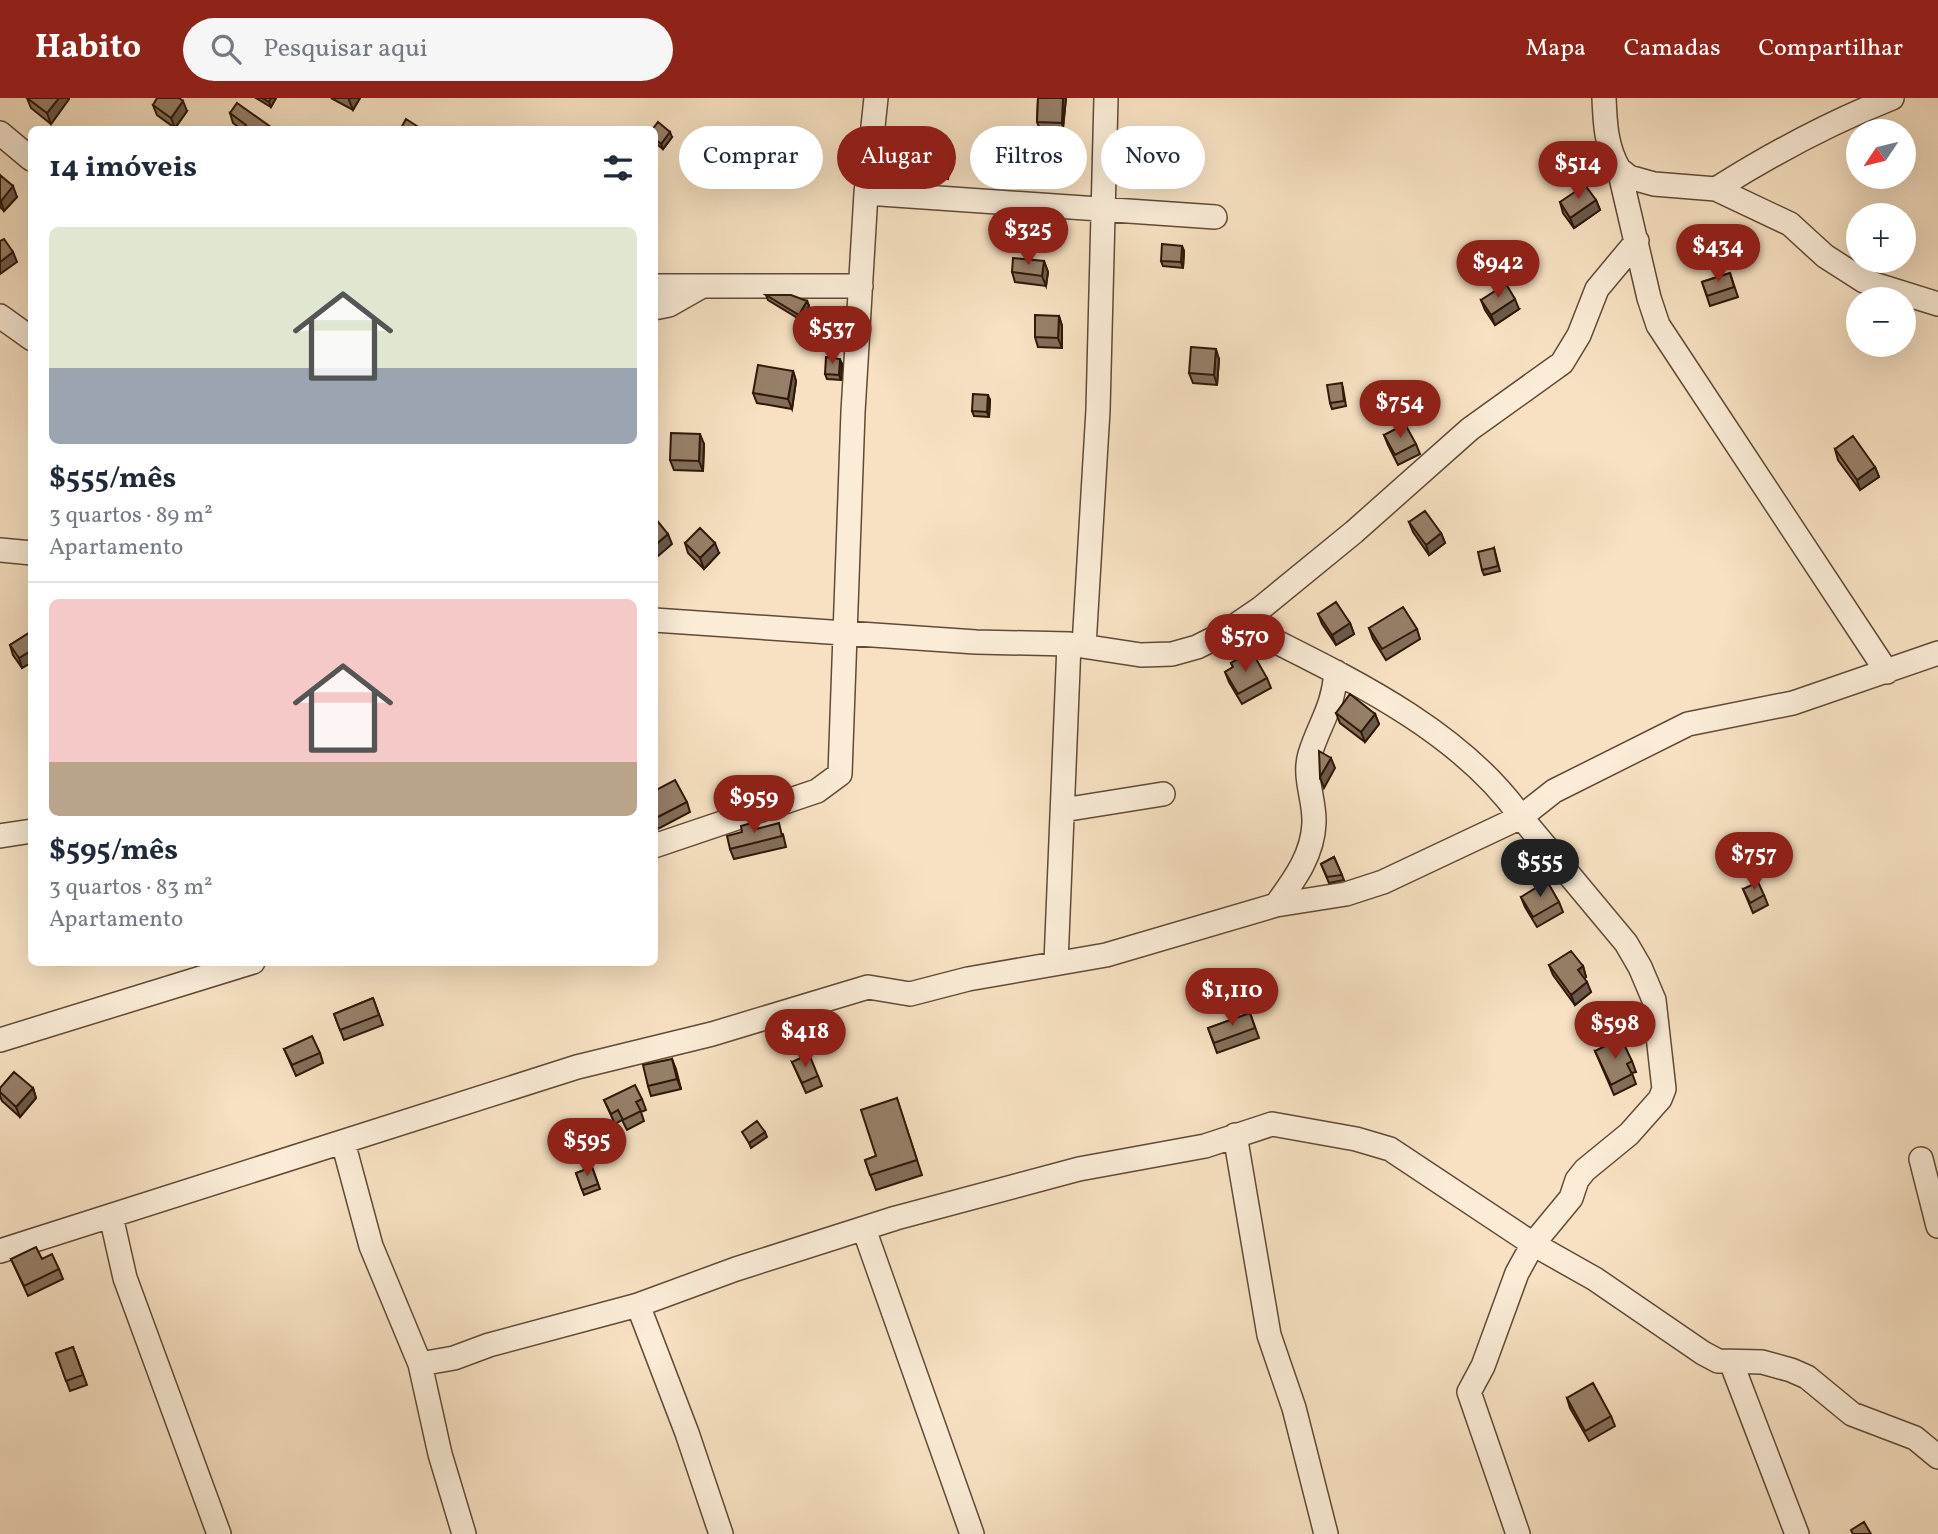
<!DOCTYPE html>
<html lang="pt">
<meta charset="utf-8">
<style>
body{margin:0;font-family:Vollkorn,serif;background:#f6f6f7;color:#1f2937;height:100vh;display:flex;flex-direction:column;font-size:26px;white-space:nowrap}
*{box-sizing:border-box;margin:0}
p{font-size:23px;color:#747a83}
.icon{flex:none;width:38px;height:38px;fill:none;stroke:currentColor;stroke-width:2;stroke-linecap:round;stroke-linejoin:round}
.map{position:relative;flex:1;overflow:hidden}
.drawer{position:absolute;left:28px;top:28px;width:630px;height:840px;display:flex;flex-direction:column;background:#fff;border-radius:10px;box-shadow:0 7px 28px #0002}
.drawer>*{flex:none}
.guide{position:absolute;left:679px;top:28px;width:665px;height:63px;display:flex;gap:14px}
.needle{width:46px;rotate:235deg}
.tools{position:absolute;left:1846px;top:21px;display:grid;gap:14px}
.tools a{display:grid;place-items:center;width:70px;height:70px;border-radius:50%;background:#fff;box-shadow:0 7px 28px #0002;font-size:35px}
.price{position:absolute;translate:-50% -60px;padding:0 16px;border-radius:24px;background:#8f2418;color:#fff;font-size:23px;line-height:46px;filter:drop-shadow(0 2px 4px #0008)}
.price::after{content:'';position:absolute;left:50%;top:42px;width:21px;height:16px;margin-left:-10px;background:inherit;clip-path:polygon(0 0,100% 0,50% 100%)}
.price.active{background:#222;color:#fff}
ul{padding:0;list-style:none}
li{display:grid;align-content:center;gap:14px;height:371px;padding:0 21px}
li+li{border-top:2px solid #e0e1e3}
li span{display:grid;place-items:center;height:217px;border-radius:10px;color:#555}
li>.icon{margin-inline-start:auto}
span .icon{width:126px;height:126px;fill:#fffc;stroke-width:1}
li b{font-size:30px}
h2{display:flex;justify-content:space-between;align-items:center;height:84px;padding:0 21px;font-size:30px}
.tag{padding:0 24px;border-radius:32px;background:#fff;box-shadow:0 7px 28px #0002;font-size:24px;line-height:63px}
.tag.active{background:#8f2418;color:#fff}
header{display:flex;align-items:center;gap:42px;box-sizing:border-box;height:98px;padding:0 35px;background:#8f2418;color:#fff}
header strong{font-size:33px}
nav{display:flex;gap:38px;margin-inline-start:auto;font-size:24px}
.search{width:490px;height:63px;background:#f6f6f7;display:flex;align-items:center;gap:18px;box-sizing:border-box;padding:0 24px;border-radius:38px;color:#747a83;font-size:26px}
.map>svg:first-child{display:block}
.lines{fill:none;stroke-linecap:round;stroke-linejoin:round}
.minor-casing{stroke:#614a37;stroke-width:26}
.minor{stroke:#faecd7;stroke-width:23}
.wall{fill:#826e5a;stroke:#2f1709;stroke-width:2}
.shaded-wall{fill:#6a5a4a;stroke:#2f1709;stroke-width:2}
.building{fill:#978069;stroke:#2f1709;stroke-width:2}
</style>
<header>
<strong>Habito</strong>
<div class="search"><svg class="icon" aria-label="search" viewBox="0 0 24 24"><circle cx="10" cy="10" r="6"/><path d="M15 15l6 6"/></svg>Pesquisar aqui</div>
<nav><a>Mapa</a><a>Camadas</a><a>Compartilhar</a></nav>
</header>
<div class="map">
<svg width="1938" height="1436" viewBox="0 0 1938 1436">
<rect width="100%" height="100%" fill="#f7e1c2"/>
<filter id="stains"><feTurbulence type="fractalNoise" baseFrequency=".00286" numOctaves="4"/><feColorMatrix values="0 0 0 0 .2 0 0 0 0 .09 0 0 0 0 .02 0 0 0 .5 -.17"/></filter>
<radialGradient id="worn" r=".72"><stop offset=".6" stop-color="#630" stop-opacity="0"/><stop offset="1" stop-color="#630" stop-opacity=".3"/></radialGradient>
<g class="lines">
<defs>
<path id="minor" d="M1604,0C1605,25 1606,49 1619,71L1649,200L1658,227L1887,574
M0,35L31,61
M1619,71L1629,79L1654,86L1716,91L1790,126L1825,158L1864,183L1938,206
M1716,91C1773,55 1829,25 1892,0
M866,95L1215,119
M654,188H861
M654,210L669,207L699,190
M0,218L32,241
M0,452L32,455
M654,522L976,544L1069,546L1141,557L1172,556L1197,549L1223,536L1261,510L1354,434L1470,331L1562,265L1579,237L1597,191L1637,143
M1239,525C1337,575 1456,627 1521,719L1554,693L1688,626L1793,605L1938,555
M1084,548L1098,312L1106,0
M1063,712L1163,696
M0,738L32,733
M654,748L817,693L840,676L853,314L866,95L876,0
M1276,807C1294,782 1313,757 1314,725C1315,702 1303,679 1310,656C1320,624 1333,611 1336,574
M1056,865L1069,546
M0,942L253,864
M1235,1037L1269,1237L1294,1310L1326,1436
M343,1044L371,1148L420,1266L440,1356L464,1436
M1921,1061L1938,1128
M111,1118L125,1180L219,1436
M864,1131L972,1436
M0,1153L577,969L712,936L868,889L910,896L968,881L1106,857L1276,807L1346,796L1383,784L1521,719L1626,845L1640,869L1654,902L1664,991L1660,1001L1629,1036L1585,1072L1577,1082L1571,1100L1533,1146L1517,1175L1483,1268L1469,1294L1518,1436
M638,1207L687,1335L721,1436
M1731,1264L1797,1436
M420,1266L454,1260L489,1247L638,1207L736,1171L896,1120L1079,1071L1205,1048L1272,1026L1356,1041L1390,1051L1533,1146L1595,1181L1703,1255L1718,1263L1762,1264L1791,1272L1807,1279L1852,1316L1915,1340L1938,1359"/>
</defs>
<use href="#minor" class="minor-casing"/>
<use href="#minor" class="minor"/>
</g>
<path class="wall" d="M27,0H69V1L51,26L31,10Z
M256,0H276L271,9Z
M331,0H360L353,12Z
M1038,0H1066L1063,30L1039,29L1037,24Z
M153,7L187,13L175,30L157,17Z
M230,15L275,32H242L233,25Z
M654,32L672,39L663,51L654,44Z
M949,51L951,56L948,81L934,79L932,74Z
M0,77L17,99L4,113L0,109Z
M1596,102L1600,112L1574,130L1563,115L1560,104Z
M1182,148L1184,153L1183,170L1163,168L1161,163Z
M1044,163L1048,174L1046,188L1015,184L1012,174Z
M1730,175L1738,199L1710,208L1702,184Z
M766,197L807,203L809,208L801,222L768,202Z
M1481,202L1519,211L1495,227L1485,212Z
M1059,218L1062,228V250L1038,249L1035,239Z
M1219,261L1217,287L1193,285L1189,275Z
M842,266L841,282L827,281L825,276Z
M793,273L796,283L792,311L757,305L753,295Z
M1343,290L1346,308L1332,311L1330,305Z
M990,302L989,319L974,318L972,313Z
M1384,337L1416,346L1420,356L1398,367L1388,347Z
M704,346L703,373L674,372L670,362Z
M1835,351L1875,369L1879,379L1860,392L1838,362Z
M1409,424L1441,435L1445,445L1429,457L1413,434Z
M685,445L719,455L704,471L688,455Z
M1494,450L1500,473L1484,477L1482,472Z
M1318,516L1350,525L1354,536L1336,547L1322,526Z
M1369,530L1417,531L1420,541L1386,562L1373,541Z
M32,533V564L22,570L13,557L10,547Z
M1249,562L1267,580L1271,590L1242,606L1229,584L1225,574L1233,569L1231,565Z
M1336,615L1375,616L1379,626L1365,644L1340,625Z
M654,693L687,704L690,714L658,731L654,724Z
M757,731L783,736L786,749L734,761L730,751Z
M1334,759L1344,782L1329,785L1321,766Z
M1743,791L1764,797L1768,807L1753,815Z
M1521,799L1559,804L1563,814L1537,829L1525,809Z
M1549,867L1583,868L1586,879L1584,880L1591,894L1575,907L1553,877Z
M373,900L383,927L344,942L334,916Z
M1250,915L1259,940L1217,955L1208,930Z
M284,951L320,955L323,965L296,978Z
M1595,953L1632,963L1636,974L1632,975L1636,986L1614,997Z
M672,961L681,991L651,998L648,988Z
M792,964L818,978L822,988L806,995Z
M0,990H33L36,1000L20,1019L2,1003L0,998Z
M642,1001L646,1012L641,1014L644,1023L627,1032L622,1022L615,1026L604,1002Z
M897,1001L922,1077L876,1092L865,1062L876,1058Z
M592,1069L600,1091L584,1097L576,1075Z
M11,1161H42L59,1171L63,1181L28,1198Z
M73,1249L87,1287L70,1293L56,1255Z
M1567,1300L1611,1318L1615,1328L1589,1343L1570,1310Z"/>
<path class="shaded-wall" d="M59,0H69V1L51,26L47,15Z
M271,0H276L271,9L269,4Z
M350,0H360L353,12L349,2Z
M1063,0H1066L1063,30L1062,25Z
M183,3L187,13L175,30L171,20Z
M670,34L672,39L663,51L661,46Z
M949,51L951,56L948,81L946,76Z
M13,88L17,99L4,113L1,103Z
M1596,102L1600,112L1574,130L1570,120Z
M1182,148L1184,153L1183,170L1181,164Z
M13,154L17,164L0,176V164Z
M1044,163L1048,174L1046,188L1042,178Z
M1515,201L1519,211L1495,227L1491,217Z
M807,203L809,208L801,222L799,217Z
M1059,218L1062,228V250L1058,240Z
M1216,251L1219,261L1217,287L1214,277Z
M840,261L842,266L841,282L839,277Z
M793,273L796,283L792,311L788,301Z
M988,297L990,302L989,319L987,314Z
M700,336L704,346L703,373L699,363Z
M1875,369L1879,379L1860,392L1857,382Z
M1441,435L1445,445L1429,457L1426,447Z
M668,436L672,446L657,459L654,448Z
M715,445L719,455L704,471L700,460Z
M1350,525L1354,536L1336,547L1332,537Z
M32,552V564L22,570L19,560Z
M1375,616L1379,626L1365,644L1361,634Z
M1331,660L1335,670L1324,690L1320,679Z
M1583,868L1586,879L1582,882L1578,872Z
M1587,884L1591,894L1575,907L1571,897Z
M672,961L676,971L681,991L677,981Z
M33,990L36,1000L20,1019L16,1009Z
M765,1034L767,1039L751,1050L749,1045Z"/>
<path class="building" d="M27,0H59L47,15Z
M157,0H179L183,3L171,20L153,7Z
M262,0H271L269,4Z
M1038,0H1063L1062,25L1037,24Z
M237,5L275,32H243L246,27L230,15Z
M406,21L423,32H400Z
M658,24L670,34L661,46L654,40V32H652Z
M935,49L949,51L946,76L932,74Z
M0,77L13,88L1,103L0,102Z
M1585,87L1596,102L1570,120L1560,104Z
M4,141L13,154L0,164V143Z
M1162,146L1182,148L1181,164L1161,163Z
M1013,160L1044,163L1042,178L1012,174Z
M1730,175L1734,189L1707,198L1702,184Z
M1506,186L1515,201L1491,217L1481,202Z
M766,197H791L807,203L799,217Z
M1035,217L1059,218L1058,240L1035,239Z
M1191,249L1216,251L1214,277L1189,275Z
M826,259L840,261L839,277L825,276Z
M758,267L793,273L788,301L753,295Z
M1342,285L1344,303L1330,305L1327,287Z
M973,296L988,297L987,314L972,313Z
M1405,326L1416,346L1395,357L1384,337Z
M671,335L700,336L699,363L670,362Z
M1853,338L1875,369L1857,382L1835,351Z
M1425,413L1441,435L1426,447L1409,424Z
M655,420L668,436L654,448V421Z
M700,430L715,445L700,460L685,445Z
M1494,450L1498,468L1482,472L1478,454Z
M1336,504L1350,525L1332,537L1318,516Z
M1403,509L1417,531L1382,551L1369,530Z
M32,533V552L19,560L10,547Z
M1246,556L1249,562L1255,559L1267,580L1238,596L1225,574L1233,569L1231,565Z
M1350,596L1375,616L1361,634L1336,615Z
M1319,653L1331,660L1320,679Z
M675,682L687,704L654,721V693Z
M755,724L756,731L779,725L782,738L730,751L727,738L742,734L741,728Z
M1334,759L1342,777L1327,779L1321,766Z
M1547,783L1559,804L1533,819L1521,799Z
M1758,784L1764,797L1750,805L1743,791Z
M1571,853L1583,868L1578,872L1587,884L1571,897L1549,867Z
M373,900L379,917L340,932L334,916Z
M1250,915L1255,930L1214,945L1208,930Z
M312,938L320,955L292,967L284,951Z
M1621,940L1632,963L1627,966L1632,976L1611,987L1595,953Z
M809,956L818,978L802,985L792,964Z
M672,961L677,981L648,988L643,967Z
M14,974L33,990L16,1009L0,994V990Z
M635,987L642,1001L636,1004L641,1013L623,1022L618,1012L611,1016L604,1002Z
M897,1000L917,1062L870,1077L865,1062L876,1058L861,1012Z
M757,1023L765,1034L749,1045L742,1034Z
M592,1069L598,1086L582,1092L576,1075Z
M36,1149L42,1161L52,1156L59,1171L24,1188L11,1161Z
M73,1249L83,1277L66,1283L56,1255Z
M1593,1285L1611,1318L1585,1333L1567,1300Z
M1864,1424L1871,1436H1853L1851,1432Z"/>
<rect width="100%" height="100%" filter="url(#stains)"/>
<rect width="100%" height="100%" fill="url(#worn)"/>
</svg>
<div class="tools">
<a><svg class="needle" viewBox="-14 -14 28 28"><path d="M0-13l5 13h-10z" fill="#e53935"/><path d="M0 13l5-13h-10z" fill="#747a83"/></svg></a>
<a>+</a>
<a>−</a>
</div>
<b class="price" style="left:1578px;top:103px">$514</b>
<b class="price" style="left:1028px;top:169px">$325</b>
<b class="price" style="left:1718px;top:186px">$434</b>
<b class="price" style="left:1498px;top:202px">$942</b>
<b class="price" style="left:832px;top:268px">$537</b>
<b class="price" style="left:1400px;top:342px">$754</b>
<b class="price" style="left:1245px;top:576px">$570</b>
<b class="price" style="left:754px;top:737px">$959</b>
<b class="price" style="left:1754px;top:794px">$757</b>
<b class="price active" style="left:1540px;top:801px">$555</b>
<b class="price" style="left:1232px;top:930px">$1,110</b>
<b class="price" style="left:1615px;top:963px">$598</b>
<b class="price" style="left:805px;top:971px">$418</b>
<b class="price" style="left:587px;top:1080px">$595</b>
<div class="guide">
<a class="tag">Comprar</a>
<a class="tag active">Alugar</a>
<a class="tag">Filtros</a>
<a class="tag">Novo</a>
</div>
<section class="drawer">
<h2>14 imóveis<svg class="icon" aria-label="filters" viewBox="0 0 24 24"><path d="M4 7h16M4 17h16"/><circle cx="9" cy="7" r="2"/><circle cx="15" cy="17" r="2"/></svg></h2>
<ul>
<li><span style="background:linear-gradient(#dfe7d0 65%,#9aa5b1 0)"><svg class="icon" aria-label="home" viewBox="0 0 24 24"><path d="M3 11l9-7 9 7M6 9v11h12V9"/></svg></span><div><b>$555/mês</b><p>3 quartos · 89 m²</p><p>Apartamento</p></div></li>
<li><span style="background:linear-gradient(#f6c9c9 75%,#b9a48a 0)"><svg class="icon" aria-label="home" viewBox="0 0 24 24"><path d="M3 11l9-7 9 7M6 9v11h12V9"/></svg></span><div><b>$595/mês</b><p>3 quartos · 83 m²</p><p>Apartamento</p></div></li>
</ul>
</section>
</div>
